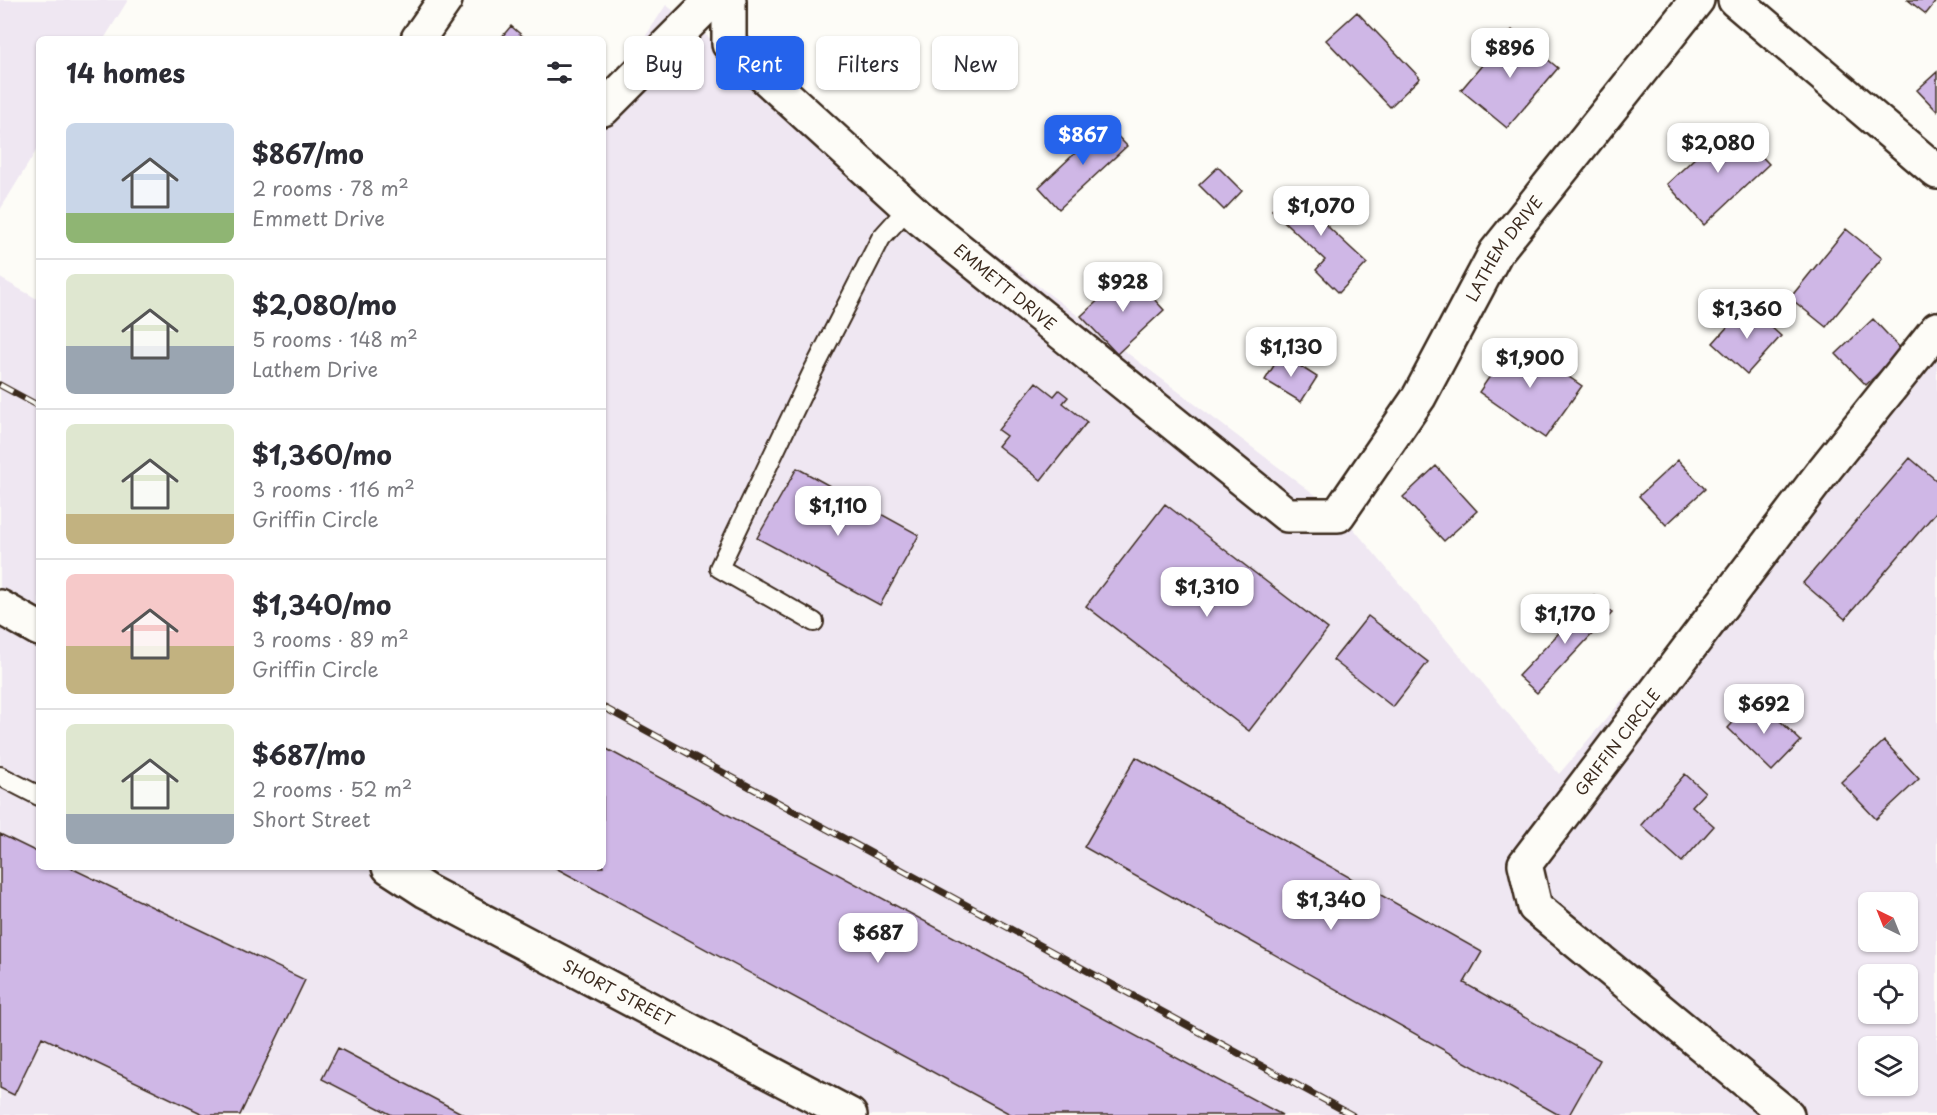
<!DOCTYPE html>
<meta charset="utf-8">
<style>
body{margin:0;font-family:"Playpen Sans",sans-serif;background:#f7f7f7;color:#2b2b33;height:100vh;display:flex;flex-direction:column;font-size:22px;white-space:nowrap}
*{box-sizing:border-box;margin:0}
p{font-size:20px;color:#7c7c81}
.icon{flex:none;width:33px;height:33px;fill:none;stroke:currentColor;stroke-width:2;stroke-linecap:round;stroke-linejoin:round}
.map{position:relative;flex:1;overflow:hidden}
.side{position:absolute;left:36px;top:36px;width:570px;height:834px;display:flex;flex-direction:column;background:#fff;border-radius:9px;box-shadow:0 2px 4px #0004}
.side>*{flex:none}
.hud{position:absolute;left:624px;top:36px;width:570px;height:54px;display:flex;gap:12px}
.needle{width:39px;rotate:317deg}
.controls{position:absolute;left:1858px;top:892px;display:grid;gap:12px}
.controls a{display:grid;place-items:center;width:60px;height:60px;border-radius:9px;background:#fff;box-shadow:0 2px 4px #0004;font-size:30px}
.price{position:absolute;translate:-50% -51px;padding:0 14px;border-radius:12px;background:#fff;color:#222;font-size:20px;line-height:39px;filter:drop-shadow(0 2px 3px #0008)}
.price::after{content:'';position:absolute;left:50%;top:36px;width:18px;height:14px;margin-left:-9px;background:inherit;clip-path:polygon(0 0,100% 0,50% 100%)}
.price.current{background:#2563eb;color:#fff}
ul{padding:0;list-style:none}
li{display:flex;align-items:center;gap:18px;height:150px;padding:0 30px}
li+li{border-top:2px solid #e1e1e2}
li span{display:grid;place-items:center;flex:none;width:168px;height:120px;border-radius:9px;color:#555}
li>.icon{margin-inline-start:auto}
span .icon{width:72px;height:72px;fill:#fffc;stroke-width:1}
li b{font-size:26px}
h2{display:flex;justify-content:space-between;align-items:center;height:72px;padding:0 30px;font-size:26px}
.tag{padding:0 21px;border-radius:9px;background:#fff;box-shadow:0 2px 4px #0004;font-size:21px;line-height:54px}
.tag.current{background:#2563eb;color:#fff}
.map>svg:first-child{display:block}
.built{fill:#efe7f2;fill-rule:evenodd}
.building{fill:#cfb7e6;stroke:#3b2a1e;stroke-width:1.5}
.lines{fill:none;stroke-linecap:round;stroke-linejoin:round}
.service-casing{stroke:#3b2a1e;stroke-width:22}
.minor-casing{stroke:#3b2a1e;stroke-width:38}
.service{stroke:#fdfcf7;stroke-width:18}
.minor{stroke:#fdfcf7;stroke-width:33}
.rail-casing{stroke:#3b2a1e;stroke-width:7}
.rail{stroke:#fdfcf7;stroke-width:4.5;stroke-dasharray:14;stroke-linecap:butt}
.labels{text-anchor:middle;stroke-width:5;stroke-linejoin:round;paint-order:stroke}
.street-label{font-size:16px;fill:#3b2a1e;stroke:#fdfcf7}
</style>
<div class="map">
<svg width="1937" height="1115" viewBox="0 0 1937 1115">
<rect width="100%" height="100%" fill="#fdfcf7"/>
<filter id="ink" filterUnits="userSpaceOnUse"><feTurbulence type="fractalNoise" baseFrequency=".0167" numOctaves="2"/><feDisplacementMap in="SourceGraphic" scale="12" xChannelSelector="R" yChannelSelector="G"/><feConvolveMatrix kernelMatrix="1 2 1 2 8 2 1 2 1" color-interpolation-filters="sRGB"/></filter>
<g filter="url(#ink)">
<path class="built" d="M0,0H128L104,39H39V146L0,210Z
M666,5L1342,515L1559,774L1937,332V1115H0V278L39,300V867H603V101ZM1869,903H1908V942H1869ZM1869,975H1908V1014H1869ZM1869,1047H1908V1086H1869Z"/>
<path class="building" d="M1908,0H1937L1926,14Z
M1357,12L1420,78L1390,107L1326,40Z
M511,26L526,39H500Z
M1512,30L1558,68L1507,128L1461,90Z
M1937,72V111L1917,90Z
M1106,124L1127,146L1059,209L1039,187Z
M1731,124L1769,164L1704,225L1667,184Z
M1218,167L1242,191L1224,210L1199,185Z
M1315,190L1337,211L1325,224L1367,263L1339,293L1316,270L1325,260L1272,210L1290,192L1303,203Z
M1846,229L1882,258L1826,327L1790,298Z
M1129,272L1164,310L1117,354L1081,316Z
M1747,305L1781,336L1747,374L1713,343Z
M1873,319L1902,350L1866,385L1836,354Z
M1515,340L1582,386L1545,438L1479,392Z
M1281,354L1317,377L1301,402L1265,380Z
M1036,382L1054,396L1059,390L1068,397L1063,403L1087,422L1041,480L998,446L1006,436L998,430Z
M1910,458L1937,481V511L1845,619L1803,583Z
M1678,460L1705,489L1666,525L1639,496Z
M1436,466L1477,511L1444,541L1403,497Z
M797,468L919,535L880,605L757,538Z
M1165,504L1328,629L1249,731L1086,606Z
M1594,596L1612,613L1537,693L1518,676Z
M1368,616L1428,662L1393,707L1333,660Z
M1756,698L1801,741L1772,771L1728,728Z
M1884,741L1919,779L1876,819L1841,782Z
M603,747L1282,1115H1012L554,867H603Z
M1136,757L1482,952L1464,983L1600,1060L1569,1115H1559L1084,847Z
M1685,774L1705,792L1692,806L1714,826L1682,862L1641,825Z
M0,834L39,853V867H69L305,980L240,1115H205L42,1037L14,1095L0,1088Z
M338,1048L465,1115H392L322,1079Z"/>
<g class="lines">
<defs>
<path id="service" d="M814,622L719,568L812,373L881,238L908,208
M0,776L39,796"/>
<g id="minor">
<path id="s1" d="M729,0V44L921,219L1287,515H1338L1419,397L1496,252L1697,0"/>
<path d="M1735,0L1937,172"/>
<path d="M418,39L445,0"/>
<path d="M603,109L712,0"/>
<path d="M0,607L39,629"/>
<path id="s2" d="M389,867L426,891L850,1115"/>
<path id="s3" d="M1787,1115L1535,907L1525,864L1825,469L1937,329"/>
</g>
</defs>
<use href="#service" class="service-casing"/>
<use href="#minor" class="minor-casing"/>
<use href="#service" class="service"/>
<use href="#minor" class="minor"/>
<defs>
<path id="rail" d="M0,385L39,406
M603,707L1352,1115"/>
</defs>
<use href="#rail" class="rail-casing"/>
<use href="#rail" class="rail"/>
</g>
</g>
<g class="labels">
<g class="street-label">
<text dy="6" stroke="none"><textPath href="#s1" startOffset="1140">LATHEM DRIVE</textPath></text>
<text dy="6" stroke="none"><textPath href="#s1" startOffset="412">EMMETT DRIVE</textPath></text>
<text dy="6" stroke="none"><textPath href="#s3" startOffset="524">GRIFFIN CIRCLE</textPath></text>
<text dy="6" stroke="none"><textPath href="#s2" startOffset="262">SHORT STREET</textPath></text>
</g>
</g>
</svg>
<div class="controls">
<a><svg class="needle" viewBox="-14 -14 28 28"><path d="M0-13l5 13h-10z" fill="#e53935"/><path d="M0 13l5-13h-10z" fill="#7c7c81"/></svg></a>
<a><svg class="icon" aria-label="locate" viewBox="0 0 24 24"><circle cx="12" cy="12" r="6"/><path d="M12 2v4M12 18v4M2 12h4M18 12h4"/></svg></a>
<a><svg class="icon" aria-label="layers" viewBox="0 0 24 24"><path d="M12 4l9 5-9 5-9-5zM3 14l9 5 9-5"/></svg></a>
</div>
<b class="price" style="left:1510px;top:79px">$896</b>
<b class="price current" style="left:1083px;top:166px">$867</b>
<b class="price" style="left:1718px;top:174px">$2,080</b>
<b class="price" style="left:1321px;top:237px">$1,070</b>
<b class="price" style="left:1123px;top:313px">$928</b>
<b class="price" style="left:1747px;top:340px">$1,360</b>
<b class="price" style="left:1291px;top:378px">$1,130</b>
<b class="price" style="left:1530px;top:389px">$1,900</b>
<b class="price" style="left:838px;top:537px">$1,110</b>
<b class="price" style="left:1207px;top:618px">$1,310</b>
<b class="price" style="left:1565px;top:645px">$1,170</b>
<b class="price" style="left:1764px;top:735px">$692</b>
<b class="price" style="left:1331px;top:931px">$1,340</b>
<b class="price" style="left:878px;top:964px">$687</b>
<div class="hud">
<a class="tag">Buy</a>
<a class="tag current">Rent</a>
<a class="tag">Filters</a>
<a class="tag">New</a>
</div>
<section class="side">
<h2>14 homes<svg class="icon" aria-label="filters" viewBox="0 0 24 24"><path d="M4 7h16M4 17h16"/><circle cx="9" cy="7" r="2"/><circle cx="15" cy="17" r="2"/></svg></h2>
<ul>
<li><span style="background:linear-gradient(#c9d6e8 75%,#8fb573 0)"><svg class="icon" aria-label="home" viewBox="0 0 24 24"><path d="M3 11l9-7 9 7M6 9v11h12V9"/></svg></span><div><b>$867/mo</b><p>2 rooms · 78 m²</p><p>Emmett Drive</p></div></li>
<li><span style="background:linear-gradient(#dfe7d0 60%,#9aa5b1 0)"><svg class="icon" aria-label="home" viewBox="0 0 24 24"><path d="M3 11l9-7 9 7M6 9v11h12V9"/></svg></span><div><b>$2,080/mo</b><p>5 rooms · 148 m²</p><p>Lathem Drive</p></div></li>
<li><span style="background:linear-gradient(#dfe7d0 75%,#c2b280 0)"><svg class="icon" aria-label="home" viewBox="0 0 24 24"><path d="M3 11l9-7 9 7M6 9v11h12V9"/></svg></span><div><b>$1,360/mo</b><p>3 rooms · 116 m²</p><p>Griffin Circle</p></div></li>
<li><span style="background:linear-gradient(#f6c9c9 60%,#c2b280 0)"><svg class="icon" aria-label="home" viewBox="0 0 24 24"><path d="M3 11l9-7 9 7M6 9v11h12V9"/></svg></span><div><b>$1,340/mo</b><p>3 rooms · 89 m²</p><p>Griffin Circle</p></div></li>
<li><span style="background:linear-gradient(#dfe7d0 75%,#9aa5b1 0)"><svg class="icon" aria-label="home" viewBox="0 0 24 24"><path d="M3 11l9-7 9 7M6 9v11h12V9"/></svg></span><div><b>$687/mo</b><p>2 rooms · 52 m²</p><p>Short Street</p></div></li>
</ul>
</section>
</div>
